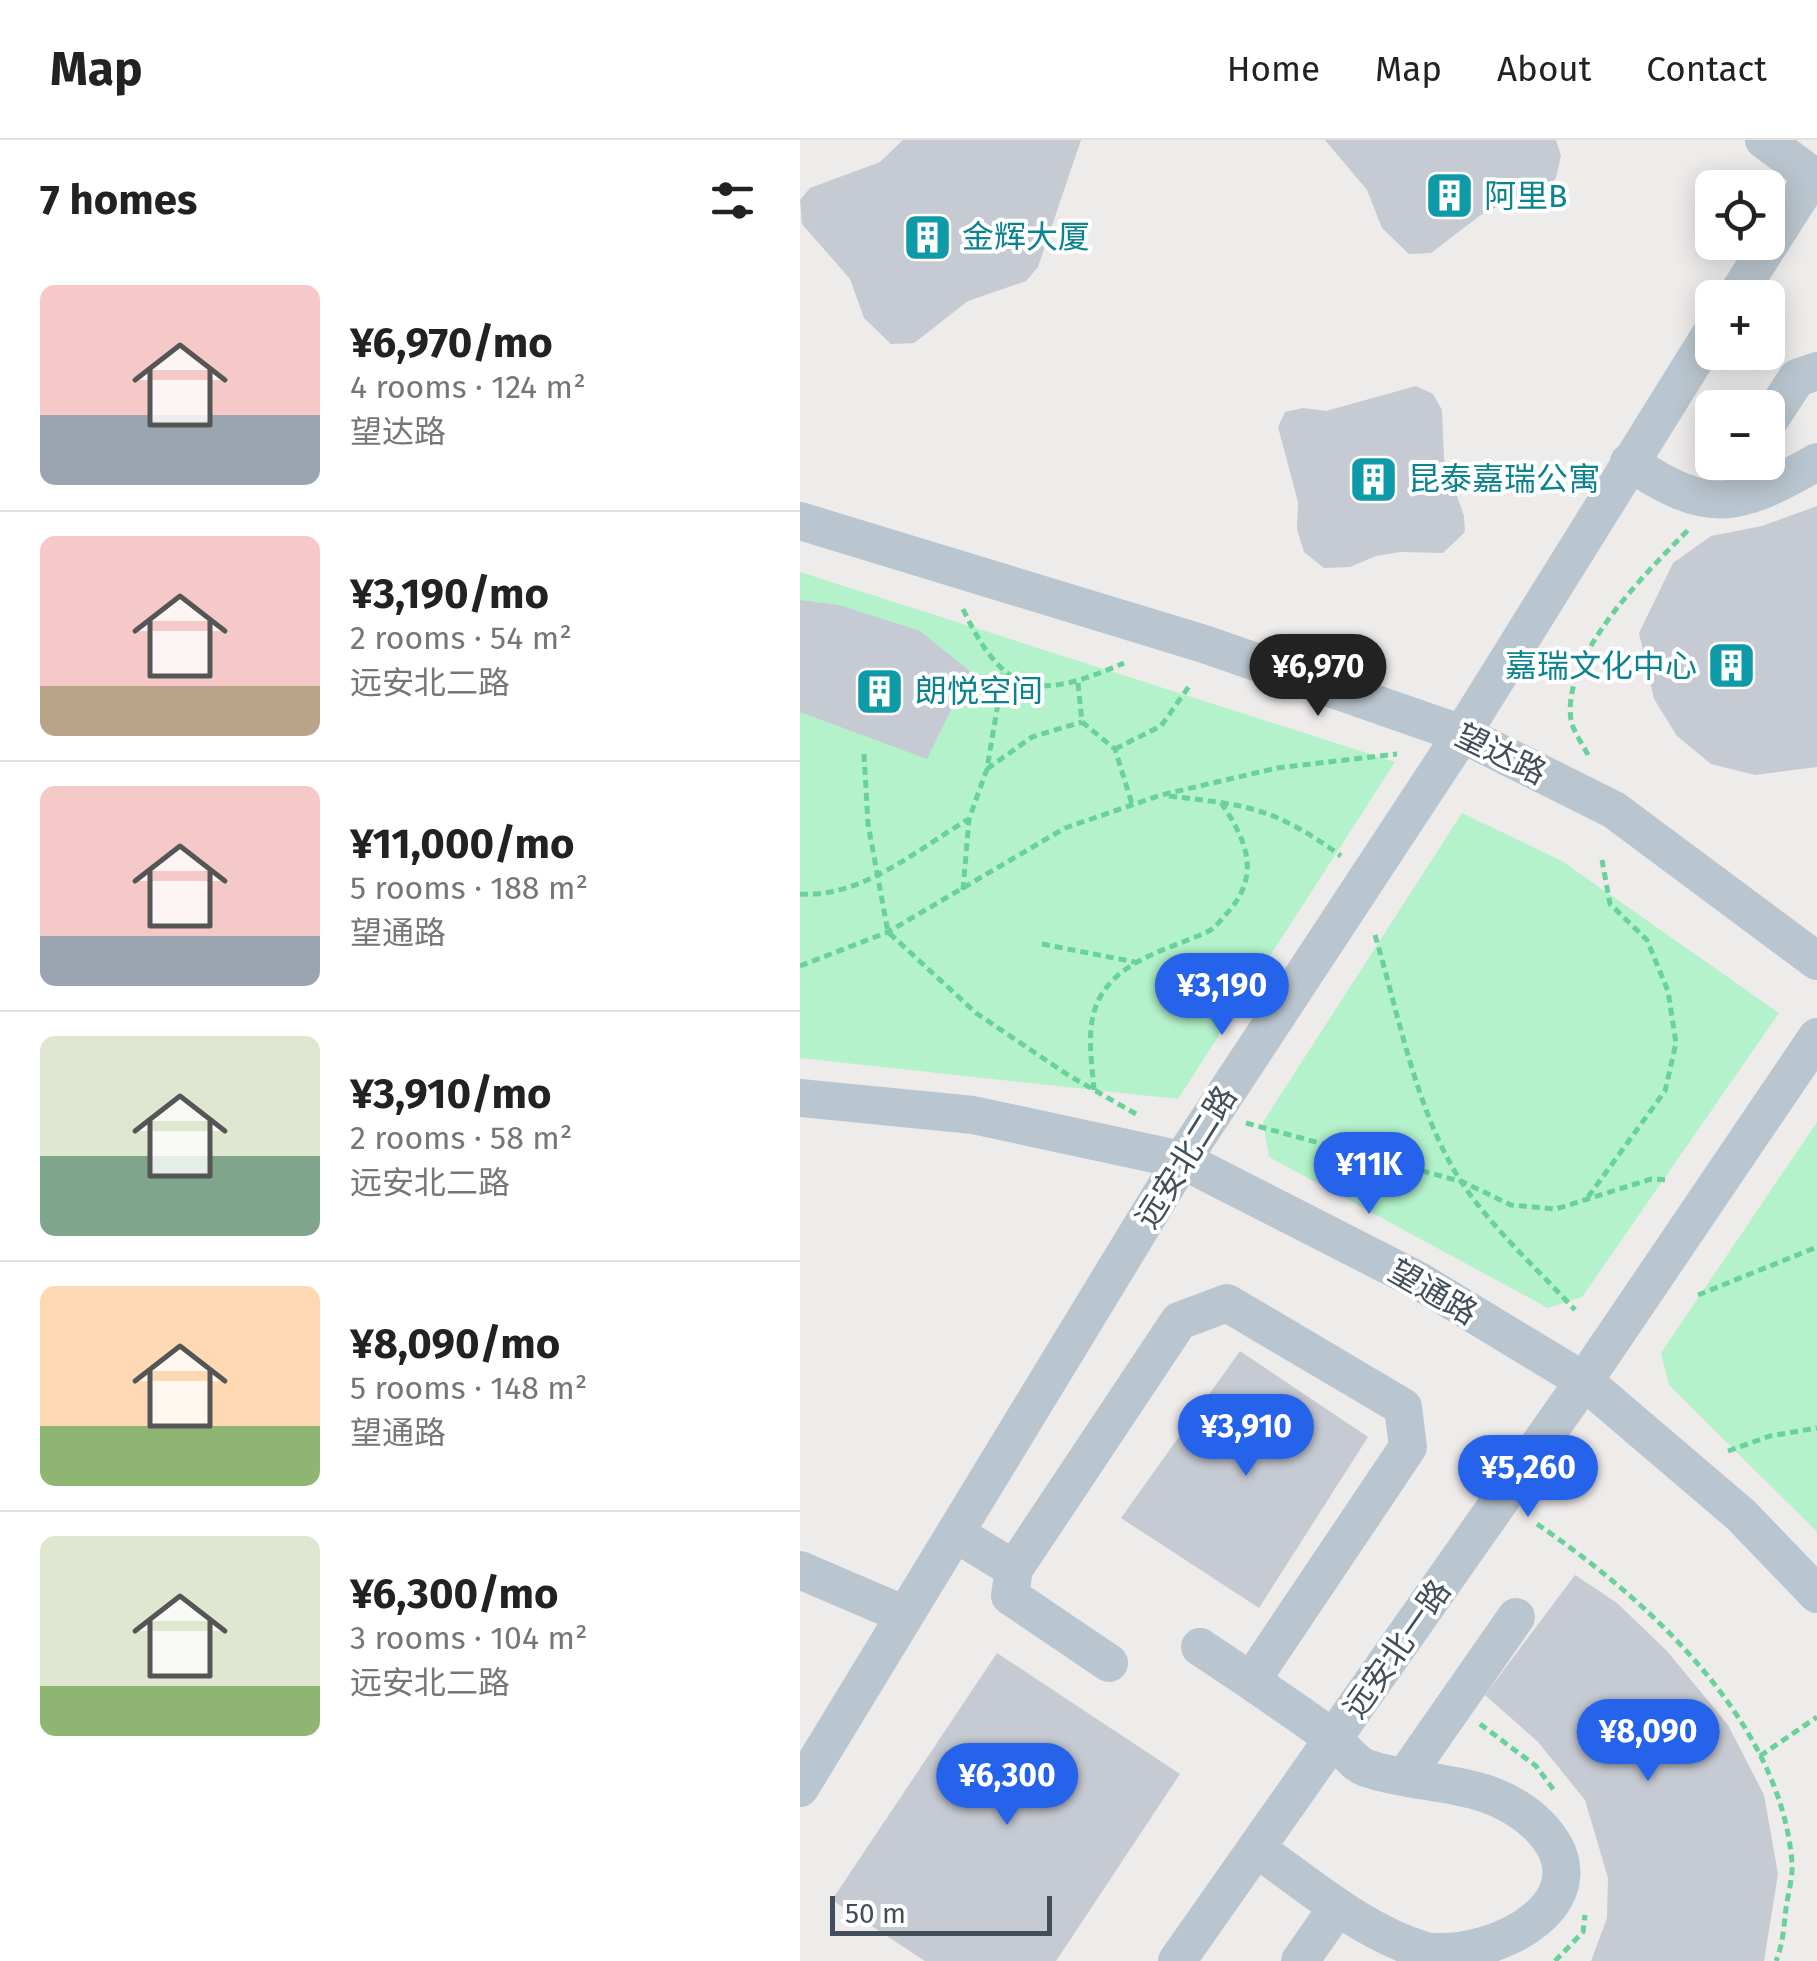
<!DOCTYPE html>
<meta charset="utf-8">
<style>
body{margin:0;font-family:"Fira Sans","Noto Sans SC",sans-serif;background:#f6f6f6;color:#222;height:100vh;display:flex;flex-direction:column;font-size:38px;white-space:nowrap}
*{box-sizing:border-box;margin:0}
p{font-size:32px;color:#767676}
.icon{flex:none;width:55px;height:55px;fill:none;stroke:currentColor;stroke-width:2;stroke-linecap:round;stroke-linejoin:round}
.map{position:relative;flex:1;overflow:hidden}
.side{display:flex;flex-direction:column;background:#fff;width:800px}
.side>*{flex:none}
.buttons{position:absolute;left:895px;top:30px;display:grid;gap:20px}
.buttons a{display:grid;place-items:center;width:90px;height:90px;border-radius:15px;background:#fff;box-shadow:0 5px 25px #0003;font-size:50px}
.scale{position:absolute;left:30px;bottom:25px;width:222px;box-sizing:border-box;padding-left:10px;border:5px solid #424f5a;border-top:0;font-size:28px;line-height:35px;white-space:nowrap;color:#424f5a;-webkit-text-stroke:8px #fff;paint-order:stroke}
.price{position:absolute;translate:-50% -85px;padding:0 22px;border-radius:35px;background:#2563eb;color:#fff;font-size:32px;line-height:65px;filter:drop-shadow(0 2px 5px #0008)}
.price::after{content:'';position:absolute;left:50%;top:60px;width:30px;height:22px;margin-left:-15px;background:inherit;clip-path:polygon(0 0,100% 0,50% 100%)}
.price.selected{background:#222;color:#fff}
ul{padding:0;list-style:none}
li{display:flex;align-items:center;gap:30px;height:250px;padding:0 40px}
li+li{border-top:2px solid #e0e0e0}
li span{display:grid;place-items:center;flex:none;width:280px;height:200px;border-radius:15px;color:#555}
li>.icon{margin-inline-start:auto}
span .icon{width:120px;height:120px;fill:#fffc;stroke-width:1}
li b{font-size:42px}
h2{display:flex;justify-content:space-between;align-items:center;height:120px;padding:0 40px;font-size:42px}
header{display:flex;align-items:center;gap:60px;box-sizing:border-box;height:140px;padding:0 50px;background:#fff;border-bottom:2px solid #e0e0e0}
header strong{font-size:48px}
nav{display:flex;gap:55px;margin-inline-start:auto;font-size:35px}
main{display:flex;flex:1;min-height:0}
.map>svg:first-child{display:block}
.green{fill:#b3f2ca}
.building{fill:#c6cad2}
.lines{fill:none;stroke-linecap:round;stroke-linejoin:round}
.path{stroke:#69d29b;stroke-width:5;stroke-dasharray:8 5;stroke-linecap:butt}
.minor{stroke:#bac6cf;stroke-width:38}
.labels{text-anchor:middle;stroke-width:8;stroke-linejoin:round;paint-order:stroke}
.culture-label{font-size:32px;fill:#0d838f;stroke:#fff;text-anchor:start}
.street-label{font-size:32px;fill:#424f5a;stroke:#fff}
</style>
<header>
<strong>Map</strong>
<nav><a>Home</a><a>Map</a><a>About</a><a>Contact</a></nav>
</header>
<main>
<section class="side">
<h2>7 homes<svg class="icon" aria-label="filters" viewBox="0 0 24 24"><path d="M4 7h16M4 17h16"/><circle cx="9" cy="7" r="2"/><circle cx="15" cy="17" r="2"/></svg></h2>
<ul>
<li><span style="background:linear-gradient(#f6c9c9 65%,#9aa5b1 0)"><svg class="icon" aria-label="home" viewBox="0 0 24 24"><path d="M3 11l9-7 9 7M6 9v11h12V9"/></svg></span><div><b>¥6,970/mo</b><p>4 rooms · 124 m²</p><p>望达路</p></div></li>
<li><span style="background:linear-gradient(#f6c9c9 75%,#b9a48a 0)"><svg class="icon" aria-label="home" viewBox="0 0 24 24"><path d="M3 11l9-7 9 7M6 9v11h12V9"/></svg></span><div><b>¥3,190/mo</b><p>2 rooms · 54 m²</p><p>远安北二路</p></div></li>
<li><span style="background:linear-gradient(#f6c9c9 75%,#9aa5b1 0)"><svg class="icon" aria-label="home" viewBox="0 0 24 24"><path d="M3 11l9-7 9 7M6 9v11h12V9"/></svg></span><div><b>¥11,000/mo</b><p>5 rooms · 188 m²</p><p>望通路</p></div></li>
<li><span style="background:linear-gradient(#dfe7d0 60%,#7fa58c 0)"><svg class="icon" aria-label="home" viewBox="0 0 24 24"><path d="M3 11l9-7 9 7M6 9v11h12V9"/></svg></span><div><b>¥3,910/mo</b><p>2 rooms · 58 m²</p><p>远安北二路</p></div></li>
<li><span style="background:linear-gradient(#ffd9b3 70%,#8fb573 0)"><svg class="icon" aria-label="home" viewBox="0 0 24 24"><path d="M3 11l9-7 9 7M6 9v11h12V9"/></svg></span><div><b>¥8,090/mo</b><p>5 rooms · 148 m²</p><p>望通路</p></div></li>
<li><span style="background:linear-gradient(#dfe7d0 75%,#8fb573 0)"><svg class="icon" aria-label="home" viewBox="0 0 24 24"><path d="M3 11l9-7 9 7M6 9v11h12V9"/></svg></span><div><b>¥6,300/mo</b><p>3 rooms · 104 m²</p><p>远安北二路</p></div></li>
</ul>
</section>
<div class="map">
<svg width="1017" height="1821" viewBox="0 0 1017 1821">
<rect width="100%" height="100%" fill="#eeebeb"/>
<path class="green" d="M0,432L595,622L378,959L0,918Z
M662,673L762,721L979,873L782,1157L748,1168L469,1017L463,982Z
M1017,982V1392L869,1245L861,1213Z"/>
<path class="building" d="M103,0H281L238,127L226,141L168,161L114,203L91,204L64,178L50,139L2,84L0,60L10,48L80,22Z
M525,0H756L761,16L756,38L743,51L686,71L631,113L609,114L582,88L567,50Z
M616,246L633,254L642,270L644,319L664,376L665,392L643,413L600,412L576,416L550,427L524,428L504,412L497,389L498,362L478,287L485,272L503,268L526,271Z
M1017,366V627L955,635L911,624L877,596L854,559L839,493L873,423L911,396L962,386Z
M0,460L39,465L120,491L170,531L127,619L0,572Z
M440,1211L568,1297L459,1468L321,1378Z
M775,1435L817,1463L867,1511L928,1585L964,1655L978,1734L964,1821H791L807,1778L808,1738L785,1660L738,1602L685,1555Z
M197,1513L380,1634L256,1821H125L32,1760Z"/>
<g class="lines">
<path class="path" d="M163,469C205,558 239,560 324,523
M278,543L282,582L315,609L332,664
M315,609L361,586L390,545
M64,614L68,684L88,792L176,873L268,935L336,974
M788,615C783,605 773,591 771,580C761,515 849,430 890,388
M187,629L232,597L282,582
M369,656C448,665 475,668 541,716
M163,750L169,679L187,629L203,533
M0,754C61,758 117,710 167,680
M575,795C597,869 613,955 650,1023C680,1078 733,1124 775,1170
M242,804L335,822
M0,826L88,792L265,688L361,655L477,628L597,614
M294,950C292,921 285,887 299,859C320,819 370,809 407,792C416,788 422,778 429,771C462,732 445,698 420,661
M446,983L663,1042L711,1065L756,1069L851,1039L868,1040
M788,1057L865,951L876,903L868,851L847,800L810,764L802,720
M898,1155L1017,1107
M928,1311L970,1296L1017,1288
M737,1384C847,1459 981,1581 992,1723C993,1737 988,1754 986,1768C984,1785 983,1805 976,1821
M680,1584L736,1626L756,1653
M960,1616L1017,1577
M755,1821L783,1792L785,1775"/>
<path class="minor" d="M964,0L1017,39
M935,158L1013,36
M968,282L997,238L1017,231
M829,322C909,375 935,369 1017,322
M0,381L404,504L662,594L814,670L1017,821
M0,958L173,975L382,1020L619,1141L784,1241L941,1375L1017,1454
M155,1393L214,1429L210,1456L309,1523
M214,1429L379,1181L427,1163L603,1267L608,1307L451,1541C478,1560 506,1578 532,1598C543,1607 553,1623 566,1628C625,1648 688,1637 737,1684C812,1758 697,1821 625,1811C562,1792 510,1746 457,1709
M0,1430L105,1475
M400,1507L451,1541
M606,1635L716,1477
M0,1648L382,1020L662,594L912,192
M377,1821L784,1241L1017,897
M500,1821L537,1768"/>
</g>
<defs>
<symbol id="building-square" viewBox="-11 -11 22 22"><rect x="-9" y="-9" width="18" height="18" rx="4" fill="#0f9aa8" stroke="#fff"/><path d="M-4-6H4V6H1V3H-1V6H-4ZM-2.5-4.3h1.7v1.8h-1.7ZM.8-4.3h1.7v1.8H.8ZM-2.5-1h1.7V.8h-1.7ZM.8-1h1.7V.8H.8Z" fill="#fff"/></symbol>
</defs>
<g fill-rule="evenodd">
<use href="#building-square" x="622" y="28" width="55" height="55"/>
<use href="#building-square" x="100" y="70" width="55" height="55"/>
<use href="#building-square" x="546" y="312" width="55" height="55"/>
<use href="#building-square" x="904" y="498" width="55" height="55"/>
<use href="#building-square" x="52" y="524" width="55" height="55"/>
</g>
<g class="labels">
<g class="culture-label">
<text x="684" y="67">阿里B</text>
<text x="162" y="108">金辉大厦</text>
<text x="608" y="350">昆泰嘉瑞公寓</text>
<text x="897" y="537" text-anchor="end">嘉瑞文化中心</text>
<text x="115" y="562">朗悦空间</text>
</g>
<g class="street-label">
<text transform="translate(701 614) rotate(26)" y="11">望达路</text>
<text transform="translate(386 1017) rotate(-58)" y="11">远安北二路</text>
<text transform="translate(633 1152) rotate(30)" y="11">望通路</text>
<text transform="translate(597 1509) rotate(-55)" y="11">远安北一路</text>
</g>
</g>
</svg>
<div class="buttons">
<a><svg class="icon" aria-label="locate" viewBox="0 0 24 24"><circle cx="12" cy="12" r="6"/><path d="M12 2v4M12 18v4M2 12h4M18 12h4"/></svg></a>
<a>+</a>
<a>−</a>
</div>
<div class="scale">50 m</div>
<b class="price selected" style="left:518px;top:579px">¥6,970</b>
<b class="price" style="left:422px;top:898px">¥3,190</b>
<b class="price" style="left:569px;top:1077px">¥11K</b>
<b class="price" style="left:446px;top:1339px">¥3,910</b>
<b class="price" style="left:728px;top:1380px">¥5,260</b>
<b class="price" style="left:848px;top:1644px">¥8,090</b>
<b class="price" style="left:207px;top:1688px">¥6,300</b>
</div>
</main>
